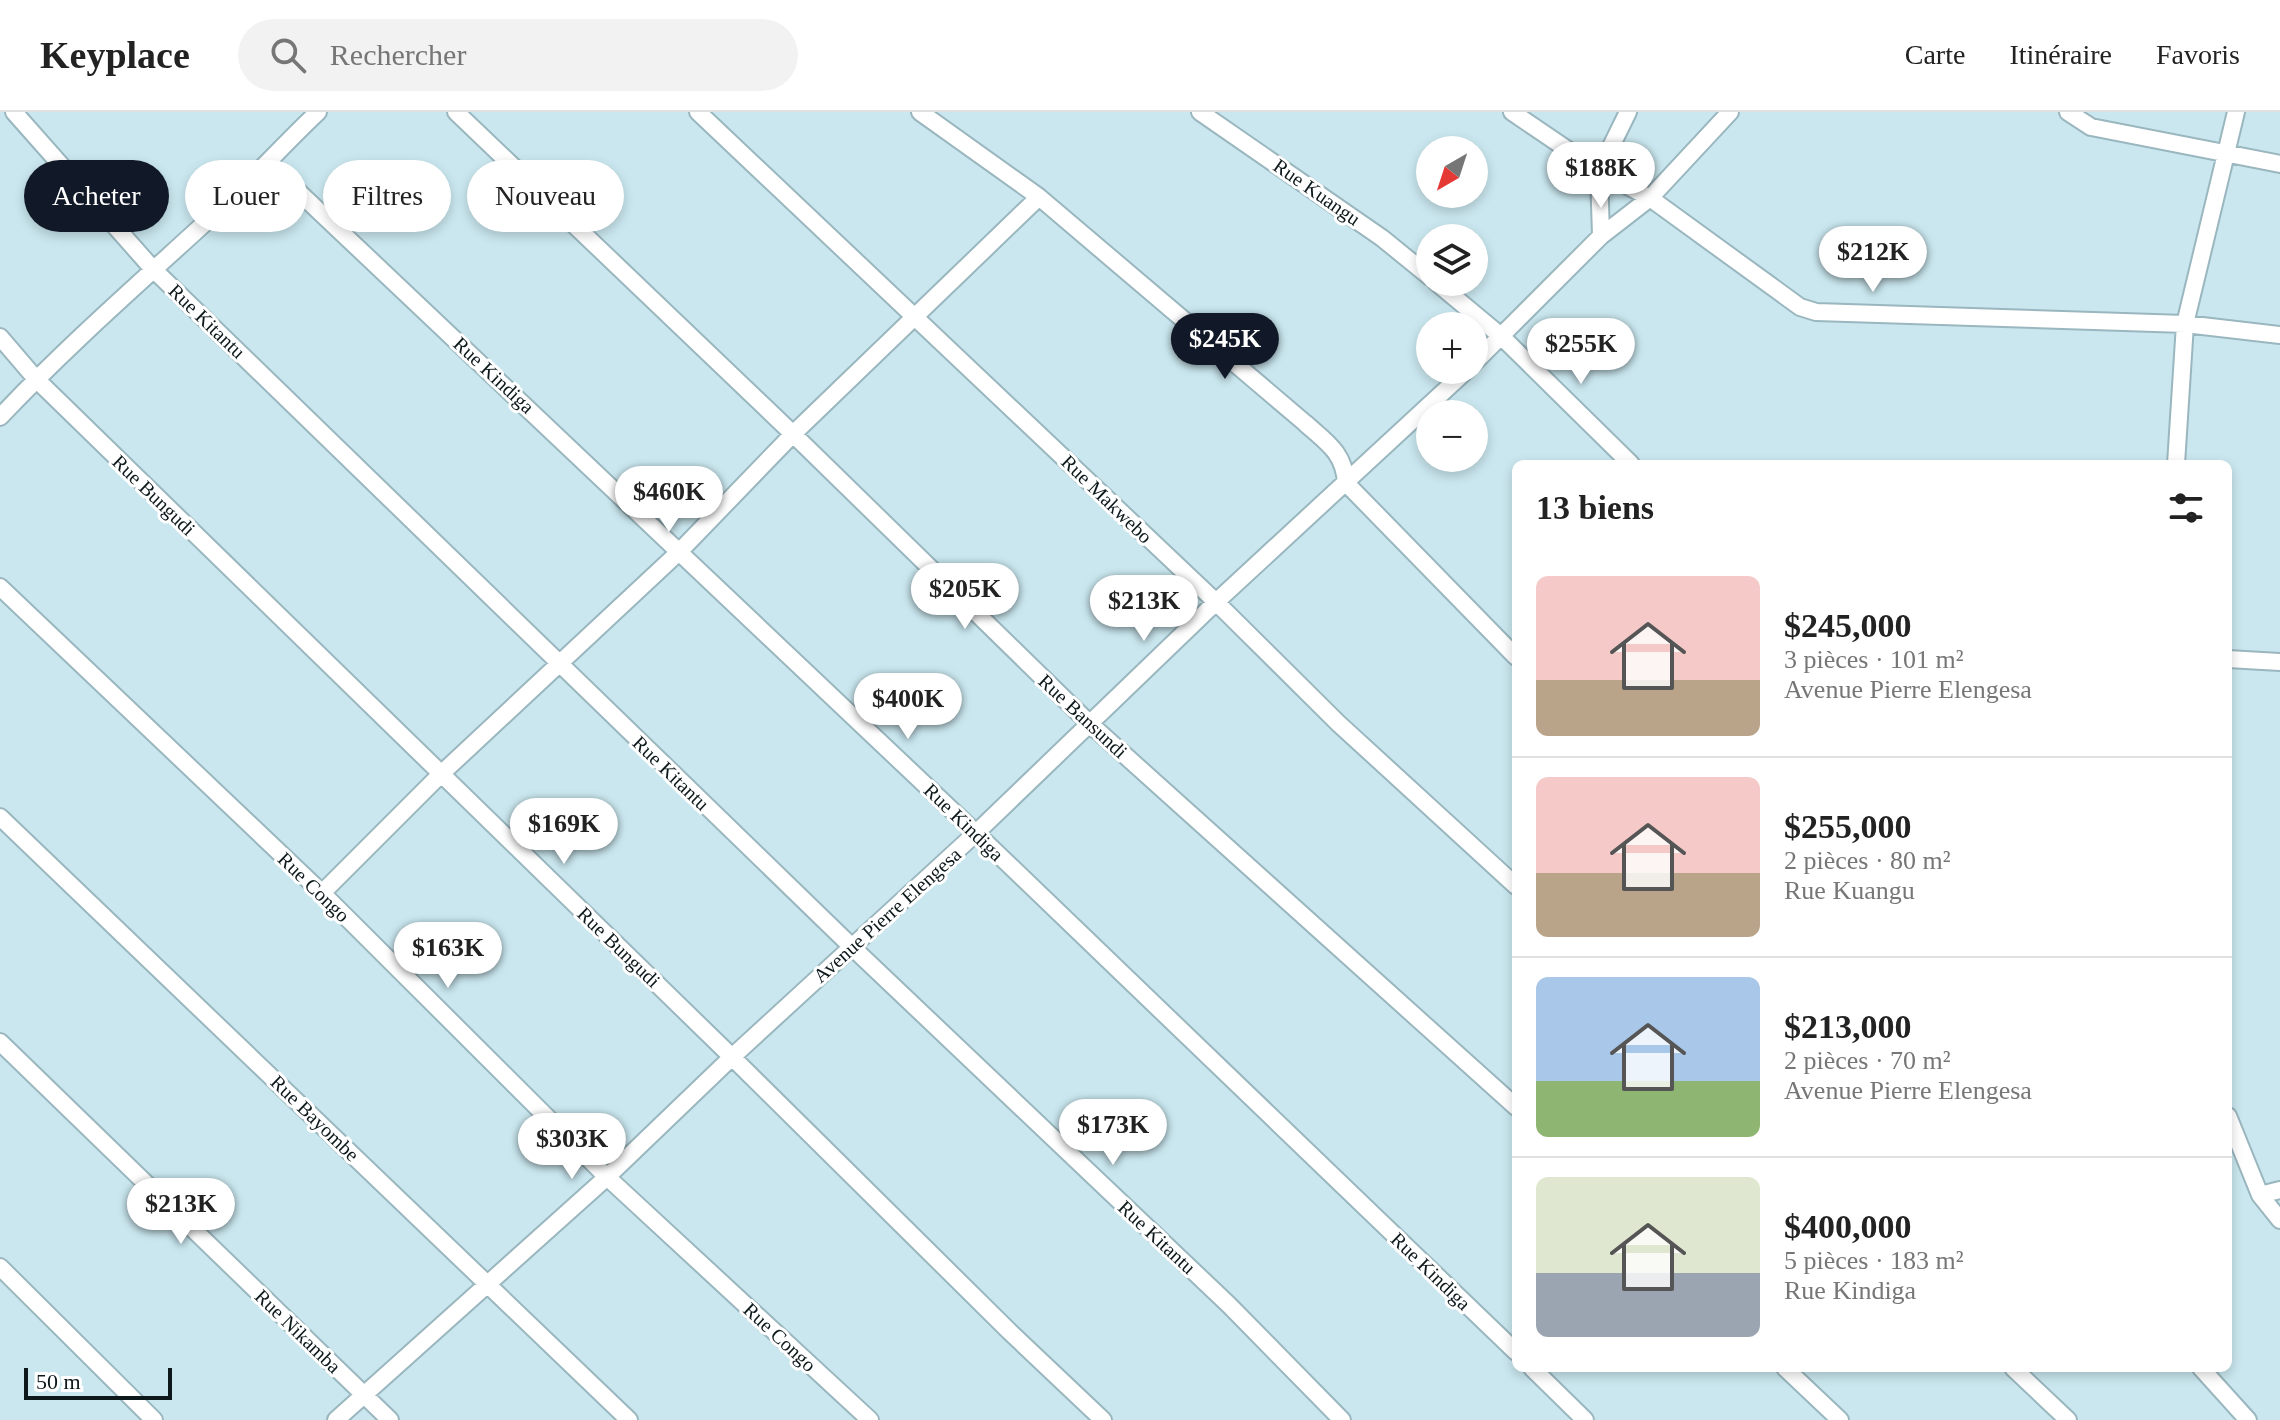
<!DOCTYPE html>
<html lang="fr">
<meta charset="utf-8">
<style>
body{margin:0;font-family:Georgia,serif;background:#f2f2f2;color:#222;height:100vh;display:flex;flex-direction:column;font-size:30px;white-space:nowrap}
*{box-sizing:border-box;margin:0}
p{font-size:26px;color:#767676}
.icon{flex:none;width:44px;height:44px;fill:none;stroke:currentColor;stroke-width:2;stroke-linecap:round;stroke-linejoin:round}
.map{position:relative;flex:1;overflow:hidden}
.side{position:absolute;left:1512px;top:348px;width:720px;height:912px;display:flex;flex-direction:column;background:#fff;border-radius:12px;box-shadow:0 4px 12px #0003}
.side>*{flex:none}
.guide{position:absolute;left:24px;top:48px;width:760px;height:72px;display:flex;gap:16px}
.needle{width:52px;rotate:219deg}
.tools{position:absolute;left:1416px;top:24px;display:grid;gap:16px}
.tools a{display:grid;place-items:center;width:72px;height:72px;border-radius:50%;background:#fff;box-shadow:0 4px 12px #0003;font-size:40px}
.scale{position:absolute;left:24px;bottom:20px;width:148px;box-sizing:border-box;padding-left:8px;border:4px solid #0d181b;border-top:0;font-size:22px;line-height:28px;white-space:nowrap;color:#0d181b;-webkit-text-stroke:6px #fff;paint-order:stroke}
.price{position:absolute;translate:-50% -68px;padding:0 18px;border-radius:28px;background:#fff;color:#222;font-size:26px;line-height:52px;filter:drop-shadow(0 2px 4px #0008)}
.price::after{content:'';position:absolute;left:50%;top:48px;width:24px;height:18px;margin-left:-12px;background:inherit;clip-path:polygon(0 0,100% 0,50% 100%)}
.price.current{background:#111827;color:#fff}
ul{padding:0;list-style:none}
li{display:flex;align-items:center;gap:24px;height:200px;padding:0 24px}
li+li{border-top:2px solid #e0e0e0}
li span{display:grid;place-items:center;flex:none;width:224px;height:160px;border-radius:12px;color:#555}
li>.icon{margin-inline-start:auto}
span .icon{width:96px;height:96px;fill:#fffc;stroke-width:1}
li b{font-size:34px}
h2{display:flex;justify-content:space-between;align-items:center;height:96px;padding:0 24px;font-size:34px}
.tag{padding:0 28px;border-radius:36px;background:#fff;box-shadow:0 4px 12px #0003;font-size:28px;line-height:72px}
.tag.current{background:#111827;color:#fff}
header{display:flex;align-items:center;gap:48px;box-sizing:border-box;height:112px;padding:0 40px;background:#fff;border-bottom:2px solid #e0e0e0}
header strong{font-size:38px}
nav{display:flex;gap:44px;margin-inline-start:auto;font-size:28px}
.search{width:560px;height:72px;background:#f2f2f2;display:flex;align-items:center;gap:20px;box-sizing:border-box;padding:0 28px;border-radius:44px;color:#767676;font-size:30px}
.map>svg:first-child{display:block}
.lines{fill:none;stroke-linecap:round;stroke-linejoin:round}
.street-casing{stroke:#9ab6be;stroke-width:20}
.street{stroke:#fff;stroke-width:16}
.labels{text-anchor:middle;stroke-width:6;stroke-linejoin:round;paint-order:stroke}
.street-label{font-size:20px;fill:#0d181b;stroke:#fff}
</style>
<header>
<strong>Keyplace</strong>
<div class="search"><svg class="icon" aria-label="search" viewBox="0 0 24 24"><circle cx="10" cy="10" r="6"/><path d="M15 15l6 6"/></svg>Rechercher</div>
<nav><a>Carte</a><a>Itinéraire</a><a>Favoris</a></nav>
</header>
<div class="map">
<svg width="2280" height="1308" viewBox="0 0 2280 1308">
<rect width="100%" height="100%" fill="#cae7ef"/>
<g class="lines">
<defs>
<path id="street" d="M14,0L152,156L852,835L1229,1193L1342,1308
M456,0L793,322L1089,611L1516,995
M698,0L1216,490L1338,611L1516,774
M920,0L1039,85L1305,311C1326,330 1344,340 1346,371L1516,545
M1200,0L1382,126L1430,165
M1512,0L1599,59L1650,86L1800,195L1816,200L2185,212L2280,223
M2068,0L2091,15L2280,52
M268,51L976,721L1516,1240
M1601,124L1599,59L1628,0
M1436,170L1502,225L1631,352
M0,225L36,267L732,945L1010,1220L1103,1308
M1474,251L1601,124L1650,86L1730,0
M0,305C69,232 144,167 218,99C253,67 284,32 318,0
M2176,352L2185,212L2236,0
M0,475L322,781L607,1065L870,1308
M2228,547L2280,550
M0,705L629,1308
M322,781L441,662L680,439L793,322L1039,85
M0,930L390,1308
M2228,1004L2260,1083L2280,1108
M2260,1083L2280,1078
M0,1155L154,1308
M1532,1256L1585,1308
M1785,1256L1840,1308
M2013,1256L2068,1308
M2201,1256L2248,1308
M336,1308L607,1065L732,945L976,721L1216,490L1467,258"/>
</defs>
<use href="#street" class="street-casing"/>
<use href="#street" class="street"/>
</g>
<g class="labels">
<g class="street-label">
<text transform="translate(1317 80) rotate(35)" y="7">Rue Kuangu</text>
<text transform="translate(207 209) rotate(44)" y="7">Rue Kitantu</text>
<text transform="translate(494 263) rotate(43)" y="7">Rue Kindiga</text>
<text transform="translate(154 383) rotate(44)" y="7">Rue Bungudi</text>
<text transform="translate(1107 387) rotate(44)" y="7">Rue Makwebo</text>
<text transform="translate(1083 604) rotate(43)" y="7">Rue Bansundi</text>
<text transform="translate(671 661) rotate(44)" y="7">Rue Kitantu</text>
<text transform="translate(964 710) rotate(44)" y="7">Rue Kindiga</text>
<text transform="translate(314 775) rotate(44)" y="7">Rue Congo</text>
<text transform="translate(887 803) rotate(-42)" y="7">Avenue Pierre Elengesa</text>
<text transform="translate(619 835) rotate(44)" y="7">Rue Bungudi</text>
<text transform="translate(315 1006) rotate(44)" y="7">Rue Bayombe</text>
<text transform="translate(1157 1125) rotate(43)" y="7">Rue Kitantu</text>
<text transform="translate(1431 1159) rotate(44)" y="7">Rue Kindiga</text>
<text transform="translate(298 1219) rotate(44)" y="7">Rue Nikamba</text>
<text transform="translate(780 1225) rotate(43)" y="7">Rue Congo</text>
</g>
</g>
</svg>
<div class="tools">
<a><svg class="needle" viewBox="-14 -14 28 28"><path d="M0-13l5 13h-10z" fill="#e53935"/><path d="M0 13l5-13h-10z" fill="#767676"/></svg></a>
<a><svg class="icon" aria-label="layers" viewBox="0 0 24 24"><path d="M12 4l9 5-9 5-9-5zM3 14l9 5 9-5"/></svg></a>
<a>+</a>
<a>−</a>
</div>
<div class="scale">50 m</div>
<b class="price" style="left:1601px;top:98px">$188K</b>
<b class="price" style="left:1873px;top:182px">$212K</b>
<b class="price current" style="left:1225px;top:269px">$245K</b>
<b class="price" style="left:1581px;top:274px">$255K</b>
<b class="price" style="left:669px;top:422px">$460K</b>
<b class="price" style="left:965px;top:519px">$205K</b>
<b class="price" style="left:1144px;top:531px">$213K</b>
<b class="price" style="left:908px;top:629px">$400K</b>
<b class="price" style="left:564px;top:754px">$169K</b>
<b class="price" style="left:448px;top:878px">$163K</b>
<b class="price" style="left:1113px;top:1055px">$173K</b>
<b class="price" style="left:572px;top:1069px">$303K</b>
<b class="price" style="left:181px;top:1134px">$213K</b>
<div class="guide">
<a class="tag current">Acheter</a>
<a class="tag">Louer</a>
<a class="tag">Filtres</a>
<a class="tag">Nouveau</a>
</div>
<section class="side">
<h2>13 biens<svg class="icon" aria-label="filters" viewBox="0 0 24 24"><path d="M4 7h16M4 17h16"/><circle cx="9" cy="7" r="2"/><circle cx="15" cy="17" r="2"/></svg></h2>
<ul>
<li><span style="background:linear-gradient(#f6c9c9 65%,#b9a48a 0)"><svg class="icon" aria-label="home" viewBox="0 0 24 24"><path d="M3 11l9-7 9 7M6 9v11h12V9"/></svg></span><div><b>$245,000</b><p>3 pièces · 101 m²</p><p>Avenue Pierre Elengesa</p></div></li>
<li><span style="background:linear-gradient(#f6c9c9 60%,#b9a48a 0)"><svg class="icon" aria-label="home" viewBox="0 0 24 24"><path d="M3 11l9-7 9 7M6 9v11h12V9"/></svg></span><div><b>$255,000</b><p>2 pièces · 80 m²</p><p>Rue Kuangu</p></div></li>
<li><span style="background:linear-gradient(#a9c7e8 65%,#8fb573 0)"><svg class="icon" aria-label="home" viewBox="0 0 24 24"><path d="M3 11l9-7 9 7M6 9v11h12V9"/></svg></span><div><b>$213,000</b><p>2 pièces · 70 m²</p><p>Avenue Pierre Elengesa</p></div></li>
<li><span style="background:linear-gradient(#dfe7d0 60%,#9aa5b1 0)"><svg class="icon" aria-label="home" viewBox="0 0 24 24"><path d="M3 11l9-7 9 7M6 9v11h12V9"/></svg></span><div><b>$400,000</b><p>5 pièces · 183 m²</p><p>Rue Kindiga</p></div></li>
</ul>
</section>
</div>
